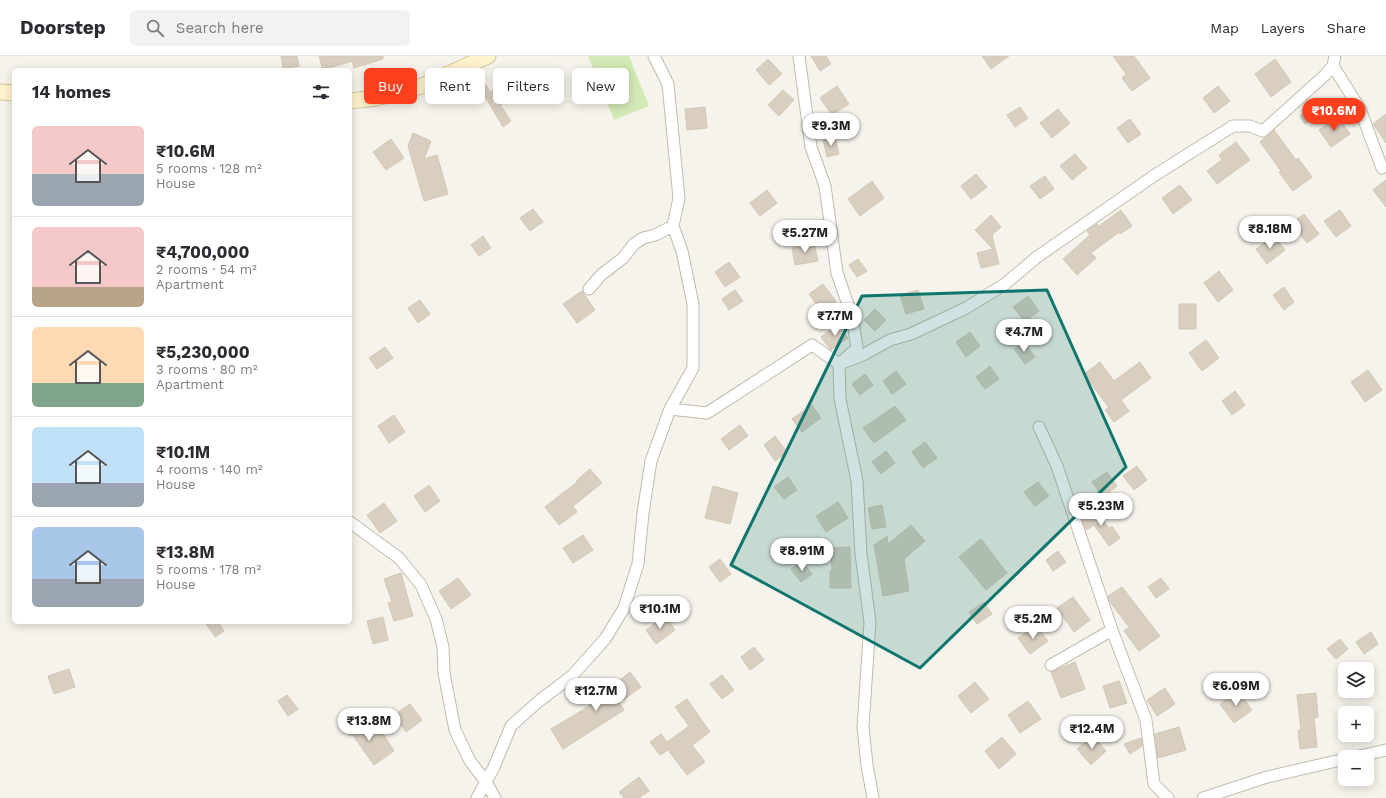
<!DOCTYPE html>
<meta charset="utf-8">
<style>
body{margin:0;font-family:"Work Sans",sans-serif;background:#f2f2f3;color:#2b2b33;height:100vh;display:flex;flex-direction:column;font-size:15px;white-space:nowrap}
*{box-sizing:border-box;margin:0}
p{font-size:13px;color:#7c7c81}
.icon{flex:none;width:22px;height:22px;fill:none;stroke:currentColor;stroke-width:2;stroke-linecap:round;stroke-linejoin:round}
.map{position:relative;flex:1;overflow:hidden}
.drawer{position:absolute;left:12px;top:12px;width:340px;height:556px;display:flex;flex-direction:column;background:#fff;border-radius:6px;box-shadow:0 2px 10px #0003}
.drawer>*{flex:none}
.top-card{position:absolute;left:364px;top:12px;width:380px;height:36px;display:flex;gap:8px}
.tools{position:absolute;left:1338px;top:606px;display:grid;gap:8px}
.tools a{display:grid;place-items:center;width:36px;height:36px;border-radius:6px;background:#fff;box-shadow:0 2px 10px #0003;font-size:20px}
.price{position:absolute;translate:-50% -34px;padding:0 9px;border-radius:14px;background:#fff;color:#222;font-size:13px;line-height:26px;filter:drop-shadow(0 1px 2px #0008)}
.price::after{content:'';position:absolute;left:50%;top:24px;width:12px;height:9px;margin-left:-6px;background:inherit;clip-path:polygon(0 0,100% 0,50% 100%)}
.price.active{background:#fc3f1d;color:#fff}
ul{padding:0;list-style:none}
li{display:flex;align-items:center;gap:12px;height:100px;padding:0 20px}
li+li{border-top:1px solid #e1e1e2}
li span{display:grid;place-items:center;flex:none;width:112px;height:80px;border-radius:6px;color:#555}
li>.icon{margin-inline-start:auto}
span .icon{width:48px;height:48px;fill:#fffc;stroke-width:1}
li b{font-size:17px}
h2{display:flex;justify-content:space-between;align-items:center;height:48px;padding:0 20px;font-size:17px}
.tag{padding:0 14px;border-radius:6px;background:#fff;box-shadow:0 2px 10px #0003;font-size:14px;line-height:36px}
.tag.active{background:#fc3f1d;color:#fff}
header{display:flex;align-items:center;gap:24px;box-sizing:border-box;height:56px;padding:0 20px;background:#fff;border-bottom:1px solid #e1e1e2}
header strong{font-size:19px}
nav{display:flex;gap:22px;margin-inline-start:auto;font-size:14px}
.search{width:280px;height:36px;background:#f2f2f3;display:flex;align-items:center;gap:10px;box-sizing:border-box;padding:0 14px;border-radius:6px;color:#7c7c81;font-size:15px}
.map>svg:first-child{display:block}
.green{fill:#d2eab5}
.building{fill:#d8cfc1;stroke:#d3c7b4}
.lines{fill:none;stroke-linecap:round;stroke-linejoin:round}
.street-casing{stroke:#c2bbae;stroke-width:13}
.secondary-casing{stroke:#d6c79b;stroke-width:17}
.street{stroke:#fff;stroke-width:11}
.secondary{stroke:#fff3cd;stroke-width:15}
.marked{fill:#0f766e;fill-opacity:0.2;stroke:#0f766e;stroke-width:3;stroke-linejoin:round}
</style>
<header>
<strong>Doorstep</strong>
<div class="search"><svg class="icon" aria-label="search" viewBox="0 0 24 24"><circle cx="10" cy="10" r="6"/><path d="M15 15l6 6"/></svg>Search here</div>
<nav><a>Map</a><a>Layers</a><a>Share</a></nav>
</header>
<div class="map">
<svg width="1386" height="742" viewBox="0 0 1386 742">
<rect width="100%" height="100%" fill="#f6f3ec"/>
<path class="green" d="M588,0H629L649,50L614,64Z"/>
<path class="building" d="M281,0H297L299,10L283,13Z
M319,0H383V3L354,12L352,5L323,14Z
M811,0H826L831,8L820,15Z
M982,0H1009L991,13Z
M1113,0H1134L1150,22L1132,35L1122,22L1126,18Z
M768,3L782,18L769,29L756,14Z
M1275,3L1291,26L1271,41L1255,18Z
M507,27L515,41L500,49L511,65L503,71L480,32L486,29L490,36Z
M837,30L849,48L832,59L820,42Z
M1218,30L1230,45L1214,57L1203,42Z
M783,34L794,44L779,60L768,49Z
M705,51L707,72L687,74L685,53Z
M1020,51L1028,62L1015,71L1007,59Z
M1311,52L1316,60L1305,68L1300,60Z
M1058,53L1070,67L1052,82L1040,67Z
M1386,58V87L1373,68Z
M1338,61L1350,78L1331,91L1319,74Z
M1130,63L1141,78L1128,87L1117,72Z
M1274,74L1296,104L1298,102L1312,121L1293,135L1279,116L1281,115L1260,86Z
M413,77L431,85L424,103L437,99L448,138L424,145L408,90Z
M835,81L839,98L827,101L823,84Z
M391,83L404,102L386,114L373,96Z
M1236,86L1250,104L1217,128L1207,115L1222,104L1219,99Z
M1075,98L1087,112L1072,124L1060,110Z
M976,118L987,131L971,143L961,130Z
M1045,120L1054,133L1040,143L1030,130Z
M1386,124V151L1373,134Z
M872,125L884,142L860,160L848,143Z
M1180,129L1192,144L1173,158L1162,142Z
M767,134L777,147L760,160L750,147Z
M533,153L543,166L530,175L520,162Z
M1121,154L1132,170L1120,178L1119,176L1091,197L1096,202L1077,219L1063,203L1090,179L1087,175L1097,168L1099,170Z
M1340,154L1351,170L1336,181L1324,165Z
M1304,158L1319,178L1307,187L1292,167Z
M991,159L1001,171L992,179L999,208L981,212L977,197L993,193L975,174Z
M483,180L491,192L479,200L471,189Z
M1274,180L1285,194L1267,208L1256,193Z
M814,187L818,205L795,209L792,192Z
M858,203L867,215L857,221L849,209Z
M729,206L740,221L725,231L715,216Z
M1219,215L1233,234L1218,246L1204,227Z
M823,228L836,245L822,256L809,238Z
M1284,231L1294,246L1284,254L1273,239Z
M735,234L743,245L729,254L722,243Z
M918,234L924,253L906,258L900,239Z
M582,235L595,254L577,267L563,248Z
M1028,240L1039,255L1025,266L1013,251Z
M420,244L430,258L418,267L408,252Z
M1179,248H1196V273H1179Z
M875,253L886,264L875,275L864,264Z
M838,268L848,282L831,294L821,281Z
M970,276L980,290L966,301L956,286Z
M1206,284L1219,302L1202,315L1189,297Z
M1024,286L1035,301L1025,308L1014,293Z
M385,291L393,302L377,313L369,302Z
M1100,306L1114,325L1140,306L1151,322L1121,344L1129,355L1114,366L1105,354L1109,352L1084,318Z
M990,310L999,323L985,333L976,321Z
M1368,314L1382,334L1365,346L1351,326Z
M896,315L906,328L892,338L883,325Z
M865,318L873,329L860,339L852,328Z
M1235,335L1245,349L1232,359L1222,345Z
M812,349L821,362L802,376L792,363Z
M895,350L906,364L874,387L863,372Z
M394,359L405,376L389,387L378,370Z
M740,369L748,380L729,394L721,383Z
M775,380L787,396L775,405L764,389Z
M925,386L937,402L923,412L912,396Z
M886,395L895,407L881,418L872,406Z
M1137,410L1147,424L1134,434L1123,420Z
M590,413L602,427L573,450L577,456L559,469L545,451L577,426L576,425Z
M1107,416L1117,430L1103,441L1092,426Z
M788,421L797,434L784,443L774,431Z
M1038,426L1049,440L1035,450L1024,436Z
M429,429L440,445L425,456L414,440Z
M713,430L738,437L730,468L705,462Z
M838,446L848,462L826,476L816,460Z
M384,447L397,465L380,477L367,459Z
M882,449L886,471L872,473L868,452Z
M1095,453L1109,472L1112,470L1120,482L1109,490L1094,469L1087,474L1084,470L1082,463Z
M911,469L925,485L904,503L909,535L883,540L874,489L887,480L888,488Z
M583,479L593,494L573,507L563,492Z
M981,483L1007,517L986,534L959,501Z
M850,491L851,532H830V515H832L831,492Z
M1058,495L1066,506L1053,515L1046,504Z
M720,503L731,518L720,526L709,511Z
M802,505L812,518L801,526L791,513Z
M401,517L413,560L394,565L388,547L392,546L384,523Z
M458,522L471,539L451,553L439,535Z
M1161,522L1169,533L1156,542L1148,531Z
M1122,531L1160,580L1139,595L1124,575L1129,571L1110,546L1108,540Z
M1073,541L1090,564L1074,576L1057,552Z
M984,546L992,558L977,568L969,556Z
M665,560L675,574L656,588L646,574Z
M383,561L388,584L373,588L367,565Z
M205,566H218L224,575L215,581Z
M1036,570L1048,585L1030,598L1018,582Z
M1371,576L1378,588L1364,598L1356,586Z
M1340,583L1348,593L1336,603L1327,593Z
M754,591L764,604L750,614L741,601Z
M1075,606L1085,633L1061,642L1051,616Z
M69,613L75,631L54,638L48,620Z
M630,616L641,631L619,647L624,654L563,693L551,673L586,652Z
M722,619L734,634L722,643L710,628Z
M1119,625L1127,647L1110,652L1103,630Z
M975,626L989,643L971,657L958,640Z
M1165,632L1175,648L1157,660L1147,644Z
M1238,635L1252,654L1234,667L1220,648Z
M1316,637L1318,661L1314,662L1317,691L1300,693L1298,674H1301L1297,639Z
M287,639L298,653L288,660L278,645Z
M687,643L710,676L692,689L705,706L687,719L668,694L660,699L650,686L661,678L667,686L689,670L675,651Z
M1028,645L1041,663L1020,677L1008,659Z
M410,648L422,664L406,676L394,659Z
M355,661L370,683L381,675L394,695L374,709L352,678L350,680L342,669Z
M1179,671L1186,694L1158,702L1155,678Z
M1093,680L1106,695L1091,709L1077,693Z
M1002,681L1016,698L999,713L985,695Z
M1141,682L1142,690L1130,698L1124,688Z
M639,721L649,735L639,742H624L619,736Z"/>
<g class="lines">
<defs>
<path id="street" d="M799,0L811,91L825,130L837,217L852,260L857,292L839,308L840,343L857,425L861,498L870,566L863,671L867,709L873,742
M1333,10L1360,53L1382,112
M589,233L601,219L623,202L634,188L643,182L655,179L673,170
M670,353L707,357L812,289L839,308L863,299L890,284L911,278L966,252L1005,228L1037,201L1155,119L1233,70H1250L1263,75L1324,20L1333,10L1335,0
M1039,371L1057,410L1112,574L1146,664L1154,728L1168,742
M350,466L399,502L421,529L436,563L443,591L444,617L455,674L470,705L486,726L495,742
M1051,609L1112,574
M1355,701L1386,694
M477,742L494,711L511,670L539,645L572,620L605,583L624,552L638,508L643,457L651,405L670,353L693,312V248L682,195L673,170L679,142L668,28L654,0
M1203,742L1267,721L1345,703"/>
<path id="secondary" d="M0,36L14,37
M350,45L376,42L422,30L488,0"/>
</defs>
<use href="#street" class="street-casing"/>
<use href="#secondary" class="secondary-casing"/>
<use href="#street" class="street"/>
<use href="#secondary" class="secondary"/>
</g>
<path class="marked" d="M1047,234L1126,411L920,612L731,509L862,240Z"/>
</svg>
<div class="tools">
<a><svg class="icon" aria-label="layers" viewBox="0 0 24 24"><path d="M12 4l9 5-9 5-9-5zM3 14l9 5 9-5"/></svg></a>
<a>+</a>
<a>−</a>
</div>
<b class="price active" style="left:1334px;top:76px">₹10.6M</b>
<b class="price" style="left:831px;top:91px">₹9.3M</b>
<b class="price" style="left:1270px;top:194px">₹8.18M</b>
<b class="price" style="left:805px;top:198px">₹5.27M</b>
<b class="price" style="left:835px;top:281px">₹7.7M</b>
<b class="price" style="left:1024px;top:297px">₹4.7M</b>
<b class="price" style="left:1101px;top:471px">₹5.23M</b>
<b class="price" style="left:802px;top:516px">₹8.91M</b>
<b class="price" style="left:660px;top:574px">₹10.1M</b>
<b class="price" style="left:1033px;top:584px">₹5.2M</b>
<b class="price" style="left:1236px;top:651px">₹6.09M</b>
<b class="price" style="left:596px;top:656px">₹12.7M</b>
<b class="price" style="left:369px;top:686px">₹13.8M</b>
<b class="price" style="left:1092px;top:694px">₹12.4M</b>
<div class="top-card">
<a class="tag active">Buy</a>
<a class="tag">Rent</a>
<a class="tag">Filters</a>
<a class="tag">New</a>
</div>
<section class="drawer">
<h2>14 homes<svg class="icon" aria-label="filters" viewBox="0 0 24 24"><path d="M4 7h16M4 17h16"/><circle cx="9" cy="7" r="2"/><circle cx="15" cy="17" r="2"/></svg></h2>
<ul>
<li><span style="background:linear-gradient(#f6c9c9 60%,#9aa5b1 0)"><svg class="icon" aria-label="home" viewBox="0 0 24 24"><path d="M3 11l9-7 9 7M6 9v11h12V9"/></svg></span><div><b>₹10.6M</b><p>5 rooms · 128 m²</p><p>House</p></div></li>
<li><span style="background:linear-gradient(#f6c9c9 75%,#b9a48a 0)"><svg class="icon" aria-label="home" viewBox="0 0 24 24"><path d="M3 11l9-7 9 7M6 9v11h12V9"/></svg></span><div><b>₹4,700,000</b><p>2 rooms · 54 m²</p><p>Apartment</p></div></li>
<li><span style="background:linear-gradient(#ffd9b3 70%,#7fa58c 0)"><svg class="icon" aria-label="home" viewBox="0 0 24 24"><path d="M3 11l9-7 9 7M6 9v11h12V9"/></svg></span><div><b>₹5,230,000</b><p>3 rooms · 80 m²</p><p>Apartment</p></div></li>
<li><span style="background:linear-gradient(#bfe0f5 70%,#9aa5b1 0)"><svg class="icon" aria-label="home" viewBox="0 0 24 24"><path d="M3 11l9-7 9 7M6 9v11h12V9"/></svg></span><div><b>₹10.1M</b><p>4 rooms · 140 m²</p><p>House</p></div></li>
<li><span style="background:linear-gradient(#a9c7e8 65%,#9aa5b1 0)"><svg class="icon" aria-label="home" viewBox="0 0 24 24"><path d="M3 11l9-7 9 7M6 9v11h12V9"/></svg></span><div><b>₹13.8M</b><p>5 rooms · 178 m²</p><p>House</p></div></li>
</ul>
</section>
</div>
